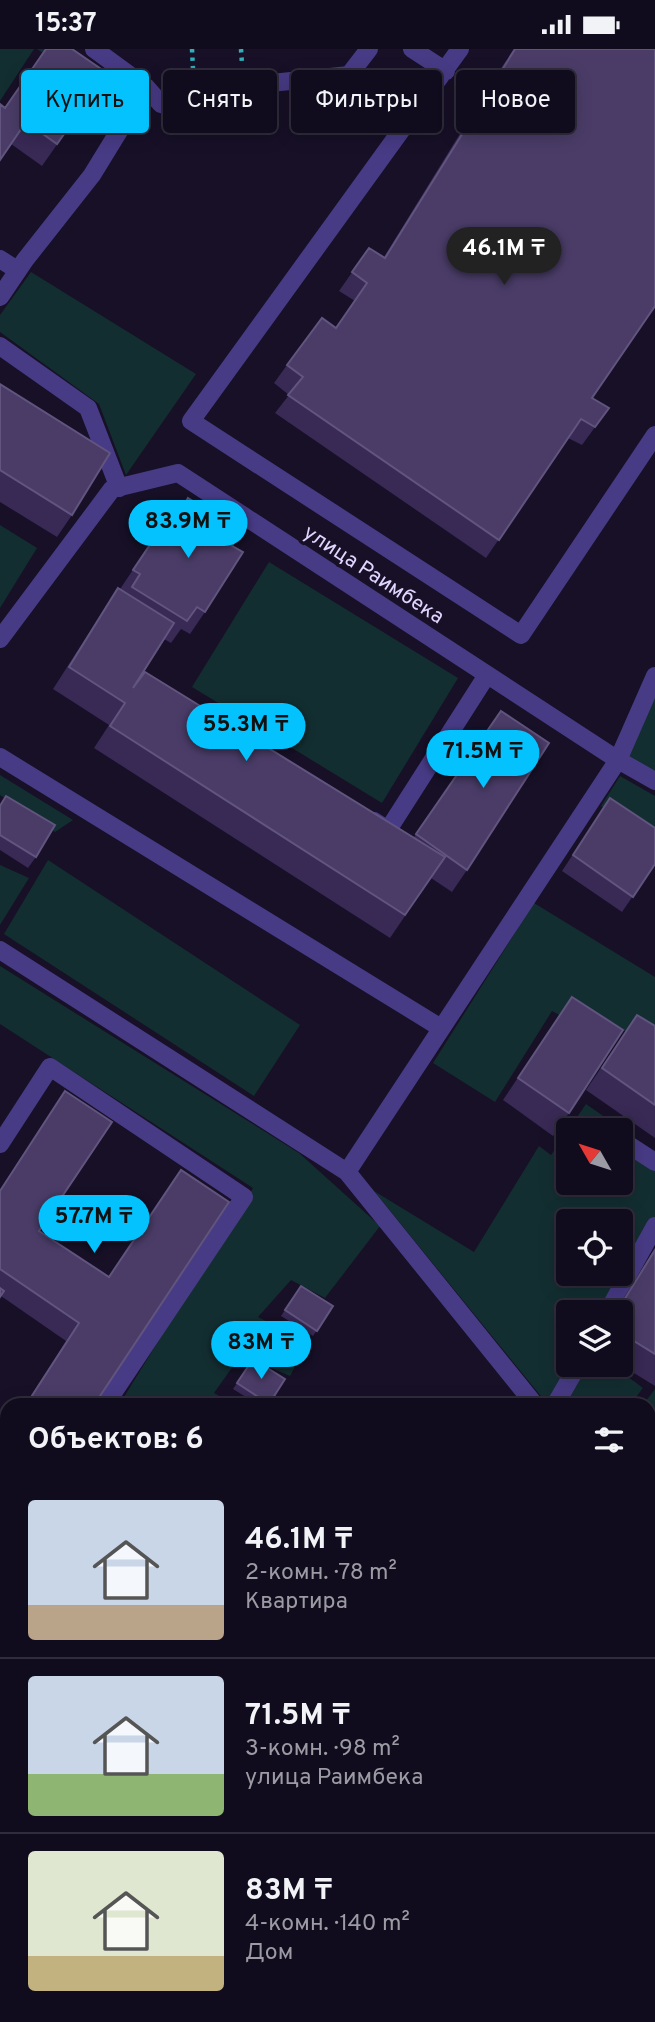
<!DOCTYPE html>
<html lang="ru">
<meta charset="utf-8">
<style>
body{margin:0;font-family:Overpass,sans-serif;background:#1a1526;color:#f1f3f6;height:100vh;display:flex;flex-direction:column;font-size:26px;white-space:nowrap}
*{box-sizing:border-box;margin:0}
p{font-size:23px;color:#9c9ba4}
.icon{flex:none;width:38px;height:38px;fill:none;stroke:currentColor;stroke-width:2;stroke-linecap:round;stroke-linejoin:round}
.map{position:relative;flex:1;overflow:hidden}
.sheet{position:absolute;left:0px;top:1349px;width:656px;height:625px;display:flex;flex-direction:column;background:#110c1d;border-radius:21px 21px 0 0;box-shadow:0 4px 18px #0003,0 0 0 2px #302c3b}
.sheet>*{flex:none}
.guide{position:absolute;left:21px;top:21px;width:614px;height:63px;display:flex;gap:14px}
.needle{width:46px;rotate:309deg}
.fabs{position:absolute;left:556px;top:1069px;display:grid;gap:14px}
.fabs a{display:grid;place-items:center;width:77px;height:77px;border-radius:7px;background:#110c1d;box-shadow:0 4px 18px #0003,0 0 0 2px #302c3b;font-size:35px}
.price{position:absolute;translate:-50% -60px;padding:0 16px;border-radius:24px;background:#03c2fe;color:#111;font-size:23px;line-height:46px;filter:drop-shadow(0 2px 4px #0008)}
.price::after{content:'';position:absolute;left:50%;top:42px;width:21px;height:16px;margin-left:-10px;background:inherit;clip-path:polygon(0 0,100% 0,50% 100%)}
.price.selected{background:#222;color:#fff}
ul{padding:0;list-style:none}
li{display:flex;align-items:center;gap:21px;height:175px;padding:0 28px}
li+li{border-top:2px solid #302c3b}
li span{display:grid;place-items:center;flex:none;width:196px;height:140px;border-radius:7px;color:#555}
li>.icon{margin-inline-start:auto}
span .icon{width:84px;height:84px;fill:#fffc;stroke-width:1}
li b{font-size:30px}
h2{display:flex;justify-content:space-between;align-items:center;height:84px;padding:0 28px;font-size:30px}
.tag{padding:0 24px;border-radius:7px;background:#110c1d;box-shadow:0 4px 18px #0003,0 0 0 2px #302c3b;font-size:24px;line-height:63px}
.tag.selected{background:#03c2fe;color:#111}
.status{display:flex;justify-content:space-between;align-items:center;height:49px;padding:0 35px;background:#110c1d;direction:ltr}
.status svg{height:19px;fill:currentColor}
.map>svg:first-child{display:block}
.green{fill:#132e31;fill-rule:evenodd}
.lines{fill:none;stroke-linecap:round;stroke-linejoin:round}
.path{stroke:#30aeb9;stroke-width:4.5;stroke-dasharray:3.5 5;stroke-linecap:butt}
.minor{stroke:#483b86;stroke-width:18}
.wall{fill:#382955}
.building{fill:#4a3c67;stroke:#61547f;stroke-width:2}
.labels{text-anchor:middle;stroke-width:7;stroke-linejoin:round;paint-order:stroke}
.street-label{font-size:21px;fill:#e0d6ff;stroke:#171027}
</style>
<div class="status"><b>15:37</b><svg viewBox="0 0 49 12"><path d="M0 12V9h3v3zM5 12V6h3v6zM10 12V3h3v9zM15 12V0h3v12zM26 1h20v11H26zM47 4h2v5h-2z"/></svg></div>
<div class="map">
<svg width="655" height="1973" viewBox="0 0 655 1973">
<rect width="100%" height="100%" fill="#171027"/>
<path class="green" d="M0,0H34L0,52Z
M37,0H68L129,38L113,72L97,62L100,43Z
M31,223L196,325L126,426L99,355L0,283V266Z
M0,476L37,499L0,559Z
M269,513L458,629L382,754L192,638Z
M655,627V732L618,711Z
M0,726L73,771L55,783L0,746Z
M620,727L655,747V793L601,757Z
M48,811L300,976L254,1047L4,885Z
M0,816L29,829L0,876Z
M534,854L655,928V1002L617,977L608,992L552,962L495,1053L433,1014Z
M0,917L299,1104L380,1177L325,1249L291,1231L258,1268L308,1294L290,1327L241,1306L214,1344L236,1356H119L253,1139L0,975Z
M586,1055L655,1103V1181L602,1263L569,1264V1316H612L643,1339L630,1356H548L374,1142L474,1203L539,1097L551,1106ZM569,1082H621V1134H569ZM569,1172H621V1225H569Z
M655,1340V1451L649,1447V1356H643Z
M0,1483L7,1488V1597L0,1595Z
M649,1813L655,1817V1897L649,1906Z
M146,1967H346L356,1973H142Z
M380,1967H613L609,1973H390Z"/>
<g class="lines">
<path class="path" d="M192,0L193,20
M241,0L242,15"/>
<path class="minor" d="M94,0L146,38L161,55L193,42L349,26L369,0
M412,0L446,22
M460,0L191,372L521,586L655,386
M0,210L17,221
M0,248L25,211L92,126L146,38
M0,297L88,359L119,439
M0,590L112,440L178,424L618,711L655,732
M0,708L441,979
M374,772L388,781L487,626
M0,901L347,1123L535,1356
M603,1079L607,1082
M621,1091L655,1113
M0,1095L50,1018L244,1148L105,1356
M347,1123L618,711L655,627
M607,1264L655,1177
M555,1356L578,1316
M0,1416L7,1420
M649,1447L655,1451
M649,1592L655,1583
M649,1644L655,1648
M649,1770L655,1761
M188,1973L192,1967"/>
</g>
<path class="wall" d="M514,0H655L592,349L609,359L582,396L568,389L486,509L275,364L289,346L274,334L287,316L336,279L355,252L339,242L369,199L384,208L493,31Z
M107,24L42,117L11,95L5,58Z
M0,335L72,466L57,488L0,453Z
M188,449L232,497L205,563L190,585L181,580L171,594L164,590L133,639L414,788L501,662L467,821L452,843L431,829L390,889L94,699L109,676L53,640L103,562L118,539L120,540L174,460L179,463Z
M6,747L36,808L28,819L0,801V755Z
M610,749L655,815L622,863L562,822Z
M572,948L569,1064L553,1087L503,1051Z
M637,966L655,977V1089L586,1041Z
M65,1042L39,1182L109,1228L94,1356H25L66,1292L1,1247L0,1248V1141Z
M655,1199V1337L621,1316V1264H614Z
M301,1237L333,1257L313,1287L281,1267Z
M253,1310L285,1330L268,1356H259L233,1340Z
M7,1384V1408L0,1404V1395Z
M7,1450V1468L0,1464V1461Z
M655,1662V1725L649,1721V1670Z"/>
<path class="building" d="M46,0H72L107,24L57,95L26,73L0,111V55L5,59Z
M515,0H655V257L592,349L609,359L595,378L581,370L499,491L288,346L303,328L287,316L322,269L336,279L367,234L352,223L369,199L385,209Z
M0,335L110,404L72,466L0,421Z
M188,449L242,482L232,497L243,503L205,563L197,558L187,572L132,538L140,525L133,521L174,460L180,463Z
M118,539L174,574L133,639L145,623L445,808L405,866L110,677L125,654L69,618Z
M501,662L549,694L467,821L416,785Z
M6,747L55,776L36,808L0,786V757Z
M610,749L655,779V815L633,848L573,806Z
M572,948L623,981L569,1064L518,1029Z
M637,966L655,977V1056L602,1019Z
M65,1042L112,1073L39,1182L109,1228L181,1121L229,1153L94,1356H26L79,1274L0,1220V1142Z
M655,1201V1305L621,1284V1264H616Z
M301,1237L333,1257L317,1282L285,1261Z
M0,1239L4,1242L0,1248Z
M253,1310L285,1330L269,1355L237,1334Z
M7,1450V1460L3,1457Z
M655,1662V1709L649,1706V1671Z
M284,1967H389L398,1973H281Z"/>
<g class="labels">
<g class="street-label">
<text transform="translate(374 525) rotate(33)" y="7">улица Раимбека</text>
</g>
</g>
</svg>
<div class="fabs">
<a><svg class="needle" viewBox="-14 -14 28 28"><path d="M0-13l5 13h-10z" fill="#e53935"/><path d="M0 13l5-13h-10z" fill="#9c9ba4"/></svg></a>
<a><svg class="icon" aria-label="locate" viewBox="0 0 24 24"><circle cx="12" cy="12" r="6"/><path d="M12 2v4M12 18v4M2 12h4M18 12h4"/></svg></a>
<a><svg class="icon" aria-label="layers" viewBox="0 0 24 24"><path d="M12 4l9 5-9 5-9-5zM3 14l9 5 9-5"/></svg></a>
</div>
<b class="price selected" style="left:504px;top:238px">46.1M ₸</b>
<b class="price" style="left:188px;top:511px">83.9M ₸</b>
<b class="price" style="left:246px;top:714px">55.3M ₸</b>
<b class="price" style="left:483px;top:741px">71.5M ₸</b>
<b class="price" style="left:94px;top:1206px">57.7M ₸</b>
<b class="price" style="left:261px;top:1332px">83M ₸</b>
<div class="guide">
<a class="tag selected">Купить</a>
<a class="tag">Снять</a>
<a class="tag">Фильтры</a>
<a class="tag">Новое</a>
</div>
<section class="sheet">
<h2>Объектов: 6<svg class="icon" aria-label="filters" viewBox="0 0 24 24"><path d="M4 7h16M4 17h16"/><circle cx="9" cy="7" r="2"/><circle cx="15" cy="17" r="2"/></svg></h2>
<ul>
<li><span style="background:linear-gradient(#c9d6e8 75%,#b9a48a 0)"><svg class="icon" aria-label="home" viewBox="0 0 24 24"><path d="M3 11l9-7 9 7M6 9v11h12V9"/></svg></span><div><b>46.1M ₸</b><p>2-комн. · 78 m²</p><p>Квартира</p></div></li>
<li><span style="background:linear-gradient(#c9d6e8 70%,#8fb573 0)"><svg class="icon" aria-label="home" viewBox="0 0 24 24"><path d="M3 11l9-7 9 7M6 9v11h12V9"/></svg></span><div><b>71.5M ₸</b><p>3-комн. · 98 m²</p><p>улица Раимбека</p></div></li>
<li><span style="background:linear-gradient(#dfe7d0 75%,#c2b280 0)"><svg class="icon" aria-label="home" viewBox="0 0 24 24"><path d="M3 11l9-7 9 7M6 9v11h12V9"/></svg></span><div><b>83M ₸</b><p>4-комн. · 140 m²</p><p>Дом</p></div></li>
</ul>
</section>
</div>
